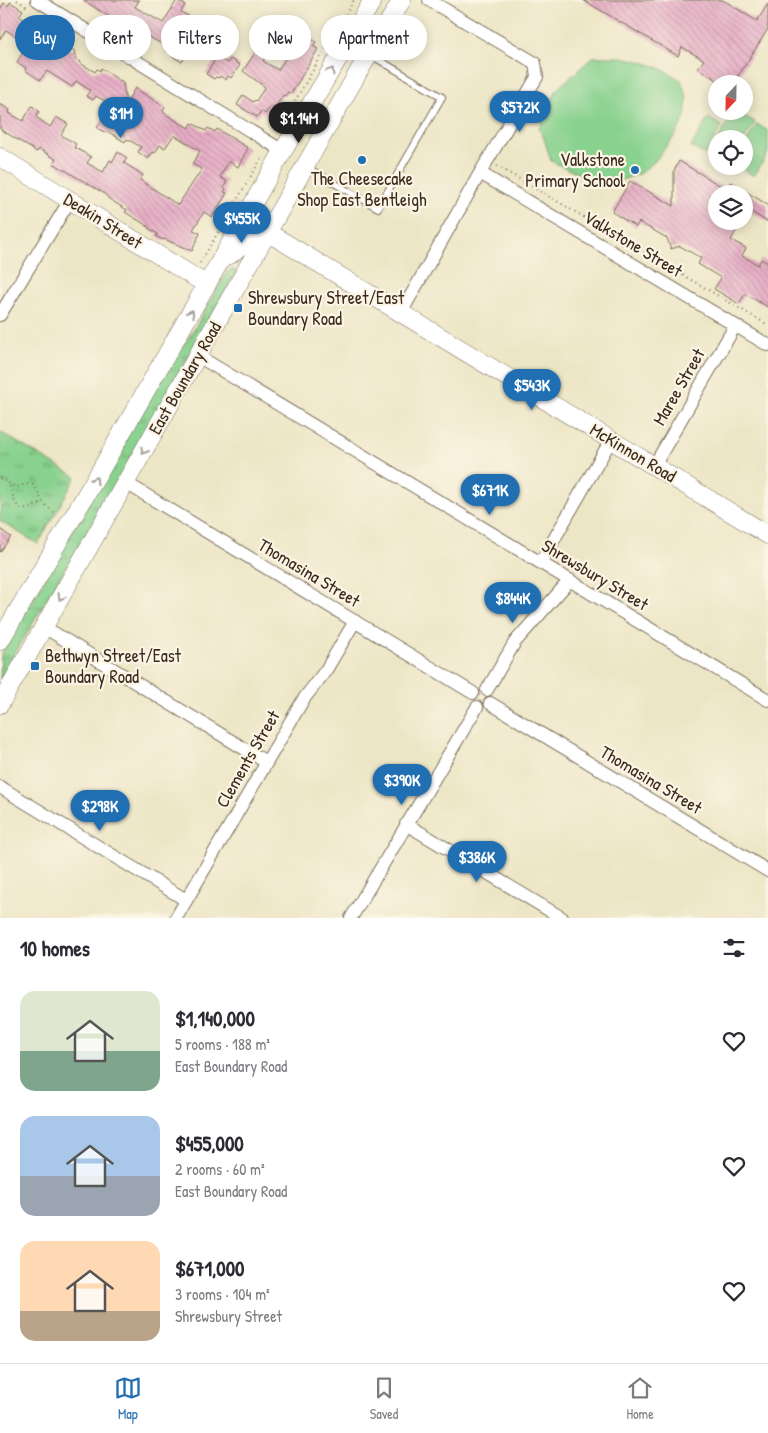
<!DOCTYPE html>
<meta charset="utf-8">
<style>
body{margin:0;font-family:"Patrick Hand",sans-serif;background:#f7f7f7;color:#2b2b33;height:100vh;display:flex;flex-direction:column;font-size:19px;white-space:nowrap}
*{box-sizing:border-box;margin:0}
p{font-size:16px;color:#7c7c81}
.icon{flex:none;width:28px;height:28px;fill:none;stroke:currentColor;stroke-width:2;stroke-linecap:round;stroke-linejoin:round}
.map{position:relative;height:918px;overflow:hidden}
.sheet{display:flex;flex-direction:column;background:#fff;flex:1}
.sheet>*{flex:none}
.guide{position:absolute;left:15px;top:15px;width:500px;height:45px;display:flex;gap:10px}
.needle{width:32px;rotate:202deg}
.tools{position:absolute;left:708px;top:75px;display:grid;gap:10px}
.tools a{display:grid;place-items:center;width:45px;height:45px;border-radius:50%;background:#fff;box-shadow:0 2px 12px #0003;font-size:25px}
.price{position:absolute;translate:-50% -42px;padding:0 11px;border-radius:18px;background:#1f6fb2;color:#fff;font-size:16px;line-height:32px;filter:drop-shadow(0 1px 2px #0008)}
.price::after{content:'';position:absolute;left:50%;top:30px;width:15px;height:11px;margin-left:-8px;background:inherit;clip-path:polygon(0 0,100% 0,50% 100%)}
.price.selected{background:#222;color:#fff}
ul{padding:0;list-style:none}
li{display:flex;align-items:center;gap:15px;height:125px;padding:0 20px}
li span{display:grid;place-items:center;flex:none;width:140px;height:100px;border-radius:15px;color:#555}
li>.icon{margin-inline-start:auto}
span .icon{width:60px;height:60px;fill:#fffc;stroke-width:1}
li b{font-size:21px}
h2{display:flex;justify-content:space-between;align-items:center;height:60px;padding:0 20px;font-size:21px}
.chip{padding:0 18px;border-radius:22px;background:#fff;box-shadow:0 2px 12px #0003;font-size:18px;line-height:45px}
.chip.selected{background:#1f6fb2;color:#fff}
.tab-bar{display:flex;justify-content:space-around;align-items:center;height:70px;border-top:1px solid #e1e1e2;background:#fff;font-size:14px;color:#7c7c81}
.tab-bar a{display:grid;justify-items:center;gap:2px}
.tab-bar .selected{color:#1f6fb2}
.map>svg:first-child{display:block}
.grass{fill:url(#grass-tufts);stroke:#627e56}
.pitch{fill:#88d18e;stroke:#627e56}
.building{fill:url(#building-back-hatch)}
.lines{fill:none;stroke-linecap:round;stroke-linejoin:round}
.lane-casing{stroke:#796c59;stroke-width:8}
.street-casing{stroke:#796c59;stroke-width:14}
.secondary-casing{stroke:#796c59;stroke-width:19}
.path{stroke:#796c59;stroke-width:2;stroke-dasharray:1 4;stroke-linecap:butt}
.lane{stroke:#fff;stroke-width:6}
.street{stroke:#fff;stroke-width:12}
.secondary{stroke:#fff;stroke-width:18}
.oneway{stroke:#a79f9a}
.poi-dot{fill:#1f6fb2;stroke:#fcf5e5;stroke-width:2}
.labels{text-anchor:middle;stroke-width:4.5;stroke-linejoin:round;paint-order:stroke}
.poi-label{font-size:18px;fill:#3b2a1e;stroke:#fcf5e5;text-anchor:start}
.street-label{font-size:18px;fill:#3b2a1e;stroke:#fcf5e5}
</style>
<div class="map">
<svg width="768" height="918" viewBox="0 0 768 918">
<defs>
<pattern id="grass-tufts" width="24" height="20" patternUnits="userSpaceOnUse" patternTransform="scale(1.25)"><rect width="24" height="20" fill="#88d18e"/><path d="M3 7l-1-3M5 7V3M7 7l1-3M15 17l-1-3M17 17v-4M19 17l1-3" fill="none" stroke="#70aa73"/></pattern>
<pattern id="building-back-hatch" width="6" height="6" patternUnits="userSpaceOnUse" patternTransform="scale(1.25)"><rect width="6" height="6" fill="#e7adc6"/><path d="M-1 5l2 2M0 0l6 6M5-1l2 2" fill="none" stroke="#bc8da0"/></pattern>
</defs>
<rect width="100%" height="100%" fill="#fcf5e5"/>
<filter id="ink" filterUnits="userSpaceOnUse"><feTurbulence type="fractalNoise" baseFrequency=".02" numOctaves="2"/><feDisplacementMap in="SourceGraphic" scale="10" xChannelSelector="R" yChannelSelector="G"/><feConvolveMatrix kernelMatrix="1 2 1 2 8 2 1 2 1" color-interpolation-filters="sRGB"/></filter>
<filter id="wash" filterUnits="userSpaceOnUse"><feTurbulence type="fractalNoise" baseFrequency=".0096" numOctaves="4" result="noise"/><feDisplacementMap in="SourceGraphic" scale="20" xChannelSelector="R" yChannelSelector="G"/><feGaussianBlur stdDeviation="1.12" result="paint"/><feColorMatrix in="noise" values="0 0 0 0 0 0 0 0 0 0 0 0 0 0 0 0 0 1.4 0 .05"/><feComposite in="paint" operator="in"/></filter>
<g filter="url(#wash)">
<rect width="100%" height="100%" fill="#ede6c6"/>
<path class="grass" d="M233,269L236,272L85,541L62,573L0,679L1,655L166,369L190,336L227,272Z
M0,432L76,477L38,544L0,521Z"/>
<path class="pitch" d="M593,57H622L639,61L658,67L681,80L687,98L685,117L676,134L654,162L639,174L610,184L598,183L551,161L544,138L539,129L557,89Z
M735,111L755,122L744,140V139H718Z
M708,118L722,126L705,155L691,147Z
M757,124L768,131V153L754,176L738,166H744V146Z"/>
<g id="blocks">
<path class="building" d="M83,0H139L135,7L163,23L177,0L185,5L181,12L194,19L191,23L202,29L182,62L172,56L173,54L165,50L167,47L117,19L116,21Z
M583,0H723L757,21L768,4V29L733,84H723L698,68L704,60L682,47L678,56Z
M10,2L23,10L19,16L31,24L28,29L43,38L45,35H48L76,52L74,54L77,56L75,58L81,62L80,63L95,72L97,69L100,71L101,68L123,83L126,104L135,88L165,107L163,111L165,114L180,123L189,128L192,123L206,131L208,128L215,132L217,129L248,148L238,167L229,161L220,177L227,181L224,187L226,189L224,192L227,193L212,217L204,212L193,230L200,233L192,251L164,239L163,240L156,236L158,234L148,228L149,227L125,212L127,210L109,199L105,194L53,163L56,159L39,149L37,152L0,129V104L10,110L9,113L23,121L32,106L39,111L36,117L50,127L56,117L68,124L61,135L76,144L74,147L91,157L87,163L103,172L110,160L112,162L118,152L127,158L124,163L143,175L140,180L178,205L202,169L192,164L200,151L174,135L165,148L160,145L155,153L153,152L148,159L138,152L141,147L127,139L125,142L107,131L106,133L97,128L112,105L96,96L93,100L86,96L90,90L76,81L72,87L47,71L40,80L25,70L26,68L17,62L28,44L6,30L0,39V9L4,3L8,6Z
M296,28L316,42L313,46L318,49L291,94L288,92L285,96L283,95L275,108L271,106L265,114L261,111L257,117L237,105L243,95L253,102L255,100L256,101L265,87L243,71L260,45L269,50L263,61L278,70L293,46L287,43Z
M217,57L227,63L230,59L240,65L231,78L228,76L226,80L220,76L219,78L216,77L214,79L206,74Z
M679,161L726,189L730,182L768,205V222L744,208V194H716V221H742L731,240L746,248L742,256L758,265L761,259L768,263V307L745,294L739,304L714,289L721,278L698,264L701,258L680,246L671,249L667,238L639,222L636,227L612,212L630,181L674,206V171Z
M0,529L11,537L0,552Z"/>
</g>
</g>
<g filter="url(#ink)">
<use href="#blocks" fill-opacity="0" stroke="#796c59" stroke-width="1"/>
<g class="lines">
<defs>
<path id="lane" d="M306,167L378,208L442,97L369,54"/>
<path id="street" d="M37,0L283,151
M480,173L768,345
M401,313L480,173L537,77L535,63L429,0
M0,315L70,200
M198,356L768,700
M654,466L735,326
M126,483L473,693
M541,562L611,440
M44,627L266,762
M487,690L515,642L570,580
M490,703L768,871
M0,787L186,900
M406,824L562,918
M176,918L303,700L326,670L355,621
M351,918L477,707"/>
<path id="secondary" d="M0,157L207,285
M230,255C248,241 252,226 277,238L768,535
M0,641L100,471L283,151L373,0
M0,704L359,71L402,0"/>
</defs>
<use href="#lane" class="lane-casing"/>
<use href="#street" class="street-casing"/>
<use href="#secondary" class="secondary-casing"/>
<path class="path" d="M17,0L27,7
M295,101L354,0
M497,166L768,325
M200,263L261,159
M0,478L15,487L27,484L33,485L37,490L43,503L57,515
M10,486C13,491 12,497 15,502C23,518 34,503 43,503"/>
<use href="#lane" class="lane"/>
<use href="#street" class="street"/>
<use href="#secondary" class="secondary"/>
</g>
<defs><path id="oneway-chevron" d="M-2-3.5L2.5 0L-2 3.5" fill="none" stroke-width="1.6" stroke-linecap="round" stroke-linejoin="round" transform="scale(1.25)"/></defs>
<g class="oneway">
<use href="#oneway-chevron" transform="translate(331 71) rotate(-59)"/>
<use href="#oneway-chevron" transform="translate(191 313) rotate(-60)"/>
<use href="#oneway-chevron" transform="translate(144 451) rotate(120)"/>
<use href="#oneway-chevron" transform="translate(95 480) rotate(-60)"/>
<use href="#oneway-chevron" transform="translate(61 597) rotate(119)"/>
</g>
</g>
<g class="poi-dot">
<circle cx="362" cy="160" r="5"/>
<circle cx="635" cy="170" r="5"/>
<rect x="233" y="303" width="10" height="10" rx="2.5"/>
<rect x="30" y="661" width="10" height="10" rx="2.5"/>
</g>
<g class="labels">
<g class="poi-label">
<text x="625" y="166" text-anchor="end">Valkstone<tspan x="625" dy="21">Primary School</tspan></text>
<text x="362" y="185" text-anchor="middle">The Cheesecake<tspan x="362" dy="21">Shop East Bentleigh</tspan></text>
<text x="248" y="304">Shrewsbury Street/East<tspan x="248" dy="21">Boundary Road</tspan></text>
<text x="45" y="662">Bethwyn Street/East<tspan x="45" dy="21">Boundary Road</tspan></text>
</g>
<g class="street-label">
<text transform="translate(103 221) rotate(32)" y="6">Deakin Street</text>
<text transform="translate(633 244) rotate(31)" y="6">Valkstone Street</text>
<text transform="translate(185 378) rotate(-60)" y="6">East Boundary Road</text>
<text transform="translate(679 387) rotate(-60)" y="6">Maree Street</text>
<text transform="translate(633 453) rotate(31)" y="6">McKinnon Road</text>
<text transform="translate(309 573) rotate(31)" y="6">Thomasina Street</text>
<text transform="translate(595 575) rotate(31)" y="6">Shrewsbury Street</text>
<text transform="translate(248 759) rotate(-60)" y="6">Clements Street</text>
<text transform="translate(651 780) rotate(31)" y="6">Thomasina Street</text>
</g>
</g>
</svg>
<div class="tools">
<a><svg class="needle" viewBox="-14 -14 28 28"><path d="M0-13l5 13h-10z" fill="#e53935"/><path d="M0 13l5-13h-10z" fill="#7c7c81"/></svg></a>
<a><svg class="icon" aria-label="locate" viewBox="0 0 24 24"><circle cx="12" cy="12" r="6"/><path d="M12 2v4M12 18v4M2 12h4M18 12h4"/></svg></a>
<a><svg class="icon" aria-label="layers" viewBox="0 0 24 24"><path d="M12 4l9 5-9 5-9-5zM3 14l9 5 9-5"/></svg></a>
</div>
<b class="price" style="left:520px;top:133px">$572K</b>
<b class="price" style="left:121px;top:139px">$1M</b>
<b class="price selected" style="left:299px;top:144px">$1.14M</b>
<b class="price" style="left:242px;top:244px">$455K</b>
<b class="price" style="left:532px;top:411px">$543K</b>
<b class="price" style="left:490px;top:516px">$671K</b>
<b class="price" style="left:513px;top:624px">$844K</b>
<b class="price" style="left:402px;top:806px">$390K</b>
<b class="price" style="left:100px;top:832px">$298K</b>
<b class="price" style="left:477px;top:883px">$386K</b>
<div class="guide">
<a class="chip selected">Buy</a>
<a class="chip">Rent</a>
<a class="chip">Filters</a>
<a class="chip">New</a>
<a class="chip">Apartment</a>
</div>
</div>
<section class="sheet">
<h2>10 homes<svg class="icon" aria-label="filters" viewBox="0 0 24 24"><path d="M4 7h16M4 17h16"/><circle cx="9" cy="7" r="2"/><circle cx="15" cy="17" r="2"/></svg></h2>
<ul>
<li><span style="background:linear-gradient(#dfe7d0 60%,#7fa58c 0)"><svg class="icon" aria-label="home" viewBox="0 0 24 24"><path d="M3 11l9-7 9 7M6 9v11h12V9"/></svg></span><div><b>$1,140,000</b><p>5 rooms · 188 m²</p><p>East Boundary Road</p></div><svg class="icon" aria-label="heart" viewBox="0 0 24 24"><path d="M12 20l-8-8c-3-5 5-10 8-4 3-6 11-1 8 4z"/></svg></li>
<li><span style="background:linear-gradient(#a9c7e8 60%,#9aa5b1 0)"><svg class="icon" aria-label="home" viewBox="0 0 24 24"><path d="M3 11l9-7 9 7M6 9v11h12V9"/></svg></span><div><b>$455,000</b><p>2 rooms · 60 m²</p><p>East Boundary Road</p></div><svg class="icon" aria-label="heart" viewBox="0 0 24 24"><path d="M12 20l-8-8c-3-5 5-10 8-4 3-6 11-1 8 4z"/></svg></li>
<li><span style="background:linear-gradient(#ffd9b3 70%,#b9a48a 0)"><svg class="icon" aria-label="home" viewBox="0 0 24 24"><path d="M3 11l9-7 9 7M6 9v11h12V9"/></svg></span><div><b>$671,000</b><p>3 rooms · 104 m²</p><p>Shrewsbury Street</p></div><svg class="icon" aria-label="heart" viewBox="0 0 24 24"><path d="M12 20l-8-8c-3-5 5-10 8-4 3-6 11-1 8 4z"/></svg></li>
</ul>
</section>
<nav class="tab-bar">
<a class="selected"><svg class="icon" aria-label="map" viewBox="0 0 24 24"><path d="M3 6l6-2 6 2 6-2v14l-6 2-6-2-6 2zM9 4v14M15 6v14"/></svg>Map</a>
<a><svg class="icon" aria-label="saved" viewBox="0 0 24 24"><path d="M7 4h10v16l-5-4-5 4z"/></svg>Saved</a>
<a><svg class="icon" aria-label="home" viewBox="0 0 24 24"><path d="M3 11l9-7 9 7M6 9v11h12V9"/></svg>Home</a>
</nav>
